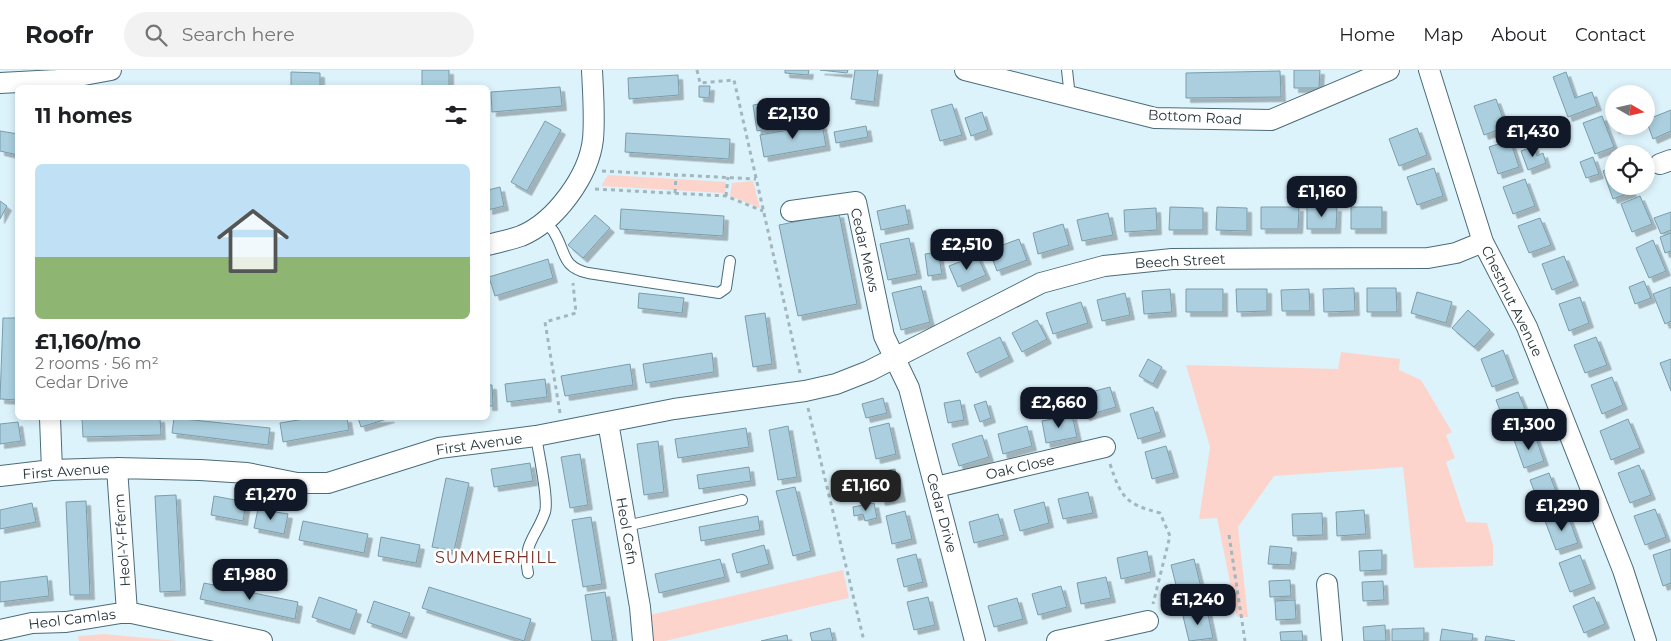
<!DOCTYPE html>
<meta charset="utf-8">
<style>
body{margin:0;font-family:Montserrat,sans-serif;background:#f2f2f2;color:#202124;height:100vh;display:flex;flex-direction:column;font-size:19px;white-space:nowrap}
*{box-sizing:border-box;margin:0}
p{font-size:16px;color:#757577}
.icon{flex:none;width:28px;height:28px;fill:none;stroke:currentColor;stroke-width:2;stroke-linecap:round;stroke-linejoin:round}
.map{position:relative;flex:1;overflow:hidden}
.sheet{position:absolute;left:15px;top:15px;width:475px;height:335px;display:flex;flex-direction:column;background:#fff;border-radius:8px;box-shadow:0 2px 8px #0003}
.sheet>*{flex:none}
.needle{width:32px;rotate:99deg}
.fabs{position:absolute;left:1605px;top:15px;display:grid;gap:10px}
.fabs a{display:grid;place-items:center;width:50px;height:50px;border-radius:50%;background:#fff;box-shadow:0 2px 8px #0003;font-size:25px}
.price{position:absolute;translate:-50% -42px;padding:0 11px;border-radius:10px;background:#111827;color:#fff;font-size:16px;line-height:32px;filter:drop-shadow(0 1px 2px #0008)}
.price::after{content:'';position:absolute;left:50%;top:30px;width:15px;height:11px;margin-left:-8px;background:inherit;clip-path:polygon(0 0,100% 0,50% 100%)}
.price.current{background:#222;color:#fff}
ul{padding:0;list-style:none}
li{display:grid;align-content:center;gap:10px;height:265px;padding:0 20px}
li span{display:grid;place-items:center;height:155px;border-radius:8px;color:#555}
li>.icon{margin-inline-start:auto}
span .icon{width:90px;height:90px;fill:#fffc;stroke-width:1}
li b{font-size:21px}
h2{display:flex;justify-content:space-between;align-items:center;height:60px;padding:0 20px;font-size:21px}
header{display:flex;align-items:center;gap:30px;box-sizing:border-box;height:70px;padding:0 25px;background:#fff;border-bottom:1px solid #e0e0e0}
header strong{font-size:24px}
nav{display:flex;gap:28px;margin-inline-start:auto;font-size:18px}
.search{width:350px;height:45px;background:#f2f2f2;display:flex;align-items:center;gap:12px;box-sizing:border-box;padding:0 18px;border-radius:28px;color:#757577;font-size:19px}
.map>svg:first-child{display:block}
.green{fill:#fdd4cc}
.building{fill:#abcfde;stroke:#7a9dab;filter:url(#shadow)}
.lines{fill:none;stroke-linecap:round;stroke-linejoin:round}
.lane-casing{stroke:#4a6c79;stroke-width:12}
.street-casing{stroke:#4a6c79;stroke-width:22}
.path{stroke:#a2b6be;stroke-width:3;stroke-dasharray:4 4;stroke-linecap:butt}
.lane{stroke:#fff;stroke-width:10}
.street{stroke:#fff;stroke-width:20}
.labels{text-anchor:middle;stroke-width:5;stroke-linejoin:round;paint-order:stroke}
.street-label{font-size:14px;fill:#26353a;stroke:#fff}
.quarter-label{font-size:16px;letter-spacing:1px;fill:#783228;stroke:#fff}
</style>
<header>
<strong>Roofr</strong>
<div class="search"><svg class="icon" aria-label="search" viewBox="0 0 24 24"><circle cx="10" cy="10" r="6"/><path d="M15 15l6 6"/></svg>Search here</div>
<nav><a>Home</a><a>Map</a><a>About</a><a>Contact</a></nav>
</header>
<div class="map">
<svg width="1671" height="571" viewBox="0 0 1671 571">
<defs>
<filter id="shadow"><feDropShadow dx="4.5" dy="4.5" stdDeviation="0" flood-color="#0004"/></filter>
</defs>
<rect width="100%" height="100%" fill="#ddf3fc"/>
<path class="green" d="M608,105L726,112L725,123L601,116Z
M753,111L760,138L730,126L732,113Z
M1341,282L1400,289L1399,300L1421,310L1452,362L1446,365L1455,388L1446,392L1466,452L1487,453L1493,475V496L1414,498L1403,397L1274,406L1238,457L1248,547H1237L1217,448L1199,449L1210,377L1186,295L1338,299Z
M843,500L849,528L665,571H654L650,545Z
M105,564L114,565L178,571H79L78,566Z"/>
<path class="building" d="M422,0H449V18H422Z
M785,0H809L808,5L785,3Z
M820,0H848L847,3Z
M855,0H878L874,32L851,29Z
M1294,0H1320L1319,18H1294Z
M1280,1L1281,27L1186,28V3Z
M291,2L320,3V18H291Z
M1566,2L1575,28L1592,22L1597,36L1568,47L1553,7Z
M678,5L679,25L629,29L628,8Z
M699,16H710L709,28L699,27Z
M560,17L562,36L492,42L491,22Z
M1496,29L1506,57L1484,65L1474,36Z
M774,32L778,57L757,61L753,35Z
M952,34L962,65L940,71L931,40Z
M1671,40V61L1653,69L1646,50Z
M1614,41V56H1622L1615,59L1609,44Z
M982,42L988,60L971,66L965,48Z
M1602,46L1614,77L1595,84L1583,53Z
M545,51L561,60L527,121L511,112Z
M822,54L826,76L764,87L760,65Z
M866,56L868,67L836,73L834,62Z
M1417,58L1427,85L1399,96L1389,69Z
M0,61L18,64V85L0,81Z
M626,63L730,69L729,89L625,82Z
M1510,70L1519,97L1498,104L1489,77Z
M1534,76L1537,86L1543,83L1546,93L1528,100L1521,81Z
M1593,87L1599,104L1586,108L1580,92Z
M1614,97V116H1629L1632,122L1613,129L1603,101Z
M1434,98L1443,126L1417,135L1407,107Z
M1525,109L1535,136L1513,144L1503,117Z
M500,117L504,136L488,140V120Z
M1289,118L1308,119L1307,134L1289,133Z
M1640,126L1652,154L1632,162L1621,134Z
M0,131L7,136L0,149Z
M905,135L909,154L881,160L877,141Z
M1170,137L1203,138V160H1169Z
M1217,137L1247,138V161L1216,160Z
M1261,137H1299L1298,159H1261Z
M1307,137H1337L1336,159H1307Z
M1351,137H1382V159H1351Z
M1156,138L1157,160L1125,162L1124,140Z
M621,139L724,146L723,166L620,159Z
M1671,142V160L1661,164L1654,148Z
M839,143L857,234L798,246L779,155Z
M1108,143L1113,165L1082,171L1077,150Z
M595,145L610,158L583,188L568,175Z
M1540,148L1551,175L1529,183L1518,156Z
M1063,154L1069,175L1038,184L1033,163Z
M1671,163V181L1665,183L1660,167Z
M909,168L917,204L888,210L880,174Z
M1019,169L1027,190L997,201L989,180Z
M1653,170L1666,201L1649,208L1636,178Z
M938,182L942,204L928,206L925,184Z
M977,185L986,205L958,217L949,196Z
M1564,186L1574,211L1552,220L1542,194Z
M548,189L553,208L495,226L489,207Z
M1644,211L1651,228L1635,234L1629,217Z
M921,216L930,252L901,260L892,223Z
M1671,217V251L1665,254L1653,224Z
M1354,218L1355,241L1324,242L1323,219Z
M1367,218H1396L1397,242H1367Z
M1170,219L1172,242L1144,244L1142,221Z
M1186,219H1223V242H1186Z
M1236,219H1267V241L1237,242Z
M1309,219L1310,241H1282L1281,220Z
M1417,222L1452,232L1446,253L1411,243Z
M639,223L684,228L682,243L638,238Z
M1125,223L1130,245L1102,251L1097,230Z
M1580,227L1589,253L1569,261L1559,234Z
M1081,232L1088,253L1053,264L1046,243Z
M1468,240L1490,260L1474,277L1452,258Z
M765,243L772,294L753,297L745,246Z
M3,248H18V330L0,329Z
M1037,250L1047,269L1022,282L1012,263Z
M1000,267L1009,287L976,303L967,283Z
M1596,267L1607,295L1585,303L1574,275Z
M1503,280L1514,309L1492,317L1481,289Z
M712,283L714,302L646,313L643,294Z
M1148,289L1162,297L1153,314L1139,306Z
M1671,289V321L1660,293Z
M630,294L633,315L565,326L561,306Z
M1612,307L1623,335L1602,344L1591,315Z
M545,309L547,327L507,332L505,314Z
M488,315H492L493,336H488Z
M1110,317L1116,337L1085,346L1080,325Z
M1518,322L1529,349L1507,358L1496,330Z
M883,328L887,343L866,348L862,334Z
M960,330L964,350L948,353L944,333Z
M986,331L991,348L980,352L974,335Z
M1153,337L1161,362L1138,369L1130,344Z
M1072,345L1077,367L1046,373L1042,351Z
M82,348H160L161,365L83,367Z
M174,348L270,358L268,375L172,363Z
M310,348H347L349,360L283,372L280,353Z
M358,348H390L361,357Z
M1628,349L1640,378L1611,390L1600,361Z
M18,352L21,371L0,374V354Z
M889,353L896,384L876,389L869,358Z
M788,356L797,407L778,410L769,360Z
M1027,356L1032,376L1003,384L998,364Z
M746,358L749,377L678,388L675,369Z
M1534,363L1544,391L1524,398L1514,370Z
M982,365L989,387L959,396L952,374Z
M658,371L664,422L644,425L637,374Z
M1166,376L1174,403L1152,409L1145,382Z
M580,384L588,435L570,438L561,387Z
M530,393L533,411L494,417L491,399Z
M1639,395L1651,425L1630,433L1618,403Z
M749,397L751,411L699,419L697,405Z
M895,399L901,427L881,431L875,403Z
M1549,403L1560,432L1541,439L1530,410Z
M446,408L469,413L454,481L432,477Z
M795,417L811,481L793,486L776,421Z
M1088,422L1093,443L1063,449L1058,429Z
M176,425L181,521L160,522L155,426Z
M214,426L246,432L243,451L211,445Z
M86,431L90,525H70L66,432Z
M1044,432L1049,453L1020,461L1014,440Z
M32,433L36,452L0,459V440Z
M874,433L877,448L865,451L863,444L854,446L853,437Z
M258,439L288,444L284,464L254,458Z
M1655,439L1666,467L1645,475L1634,446Z
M1364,440L1366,464L1337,466L1336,442Z
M905,441L912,469L892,474L886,446Z
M1322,443L1323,465L1293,466L1292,444Z
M1567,443L1578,473L1556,480L1545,451Z
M998,444L1004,465L974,473L969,452Z
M758,446L760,460L701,471L699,457Z
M591,447L602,514L583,517L572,450Z
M303,451L368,464L364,483L299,470Z
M381,467L420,475L416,493L378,486Z
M764,475L769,494L737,503L732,484Z
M1270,476L1292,478L1290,495L1268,494Z
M1671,479V513L1663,516L1653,485Z
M1382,480V500L1360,501L1359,481Z
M1147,481L1151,502L1121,509L1117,488Z
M916,484L923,512L904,517L897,489Z
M1580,485L1591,514L1570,522L1559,493Z
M720,489L725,507L659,523L655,504Z
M1194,489L1203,525L1180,531L1171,495Z
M47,506L49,526L0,532V512Z
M1106,507L1111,528L1081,534L1077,513Z
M1290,510L1291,526L1270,527L1269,511Z
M1383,511L1384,530L1363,531L1362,512Z
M204,513L298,532L295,549L200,529Z
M1061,516L1067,537L1038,545L1032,524Z
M429,517L531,549L524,571L422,538Z
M605,522L613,571H592L585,525Z
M319,527L357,540L350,560L312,547Z
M928,527L935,555L914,560L907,532Z
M1594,527L1605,554L1584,563L1573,536Z
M1017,528L1023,549L994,557L988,536Z
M1295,530L1296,549L1276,550L1275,531Z
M374,531L410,543L402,564L367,552Z
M1207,540L1213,568L1189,571L1183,546Z
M1385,555L1386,571H1364L1363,557Z
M830,558L833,571H812L810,563Z
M1424,558V571H1392V559Z
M1442,559L1473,564L1472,571H1440Z
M1302,561L1303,571H1281L1280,562Z
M787,565L788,571H761Z
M1486,566L1515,571H1485Z"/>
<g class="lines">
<defs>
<path id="lane" d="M1067,0L1070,27
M544,152C548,156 553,159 555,164C566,183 562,197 588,203L719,223L726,218L730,191
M626,456L742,430
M528,503C522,474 537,466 545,442C549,429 538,381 536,366"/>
<path id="street" d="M965,0L1155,48L1271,50L1389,0
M1429,0L1483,172L1527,257L1623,500L1646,571
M0,13L57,10L111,0
M1660,94L1671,90
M791,141L856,132L884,266L909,318L975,571
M488,175C498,172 510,170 521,166C555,152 589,106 593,69C595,47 593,22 592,0
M50,348L52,400
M608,352L640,537L643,571
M117,398L127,542
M0,406L52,400L117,398L200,400L247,403L297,413H328L439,378L536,366L674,339L805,321L836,314L869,301L1041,213L1104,196L1172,189L1428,188L1456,183L1483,172
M936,417L1105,377
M1327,514L1332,571
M0,560L32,553L66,552L127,542L262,571
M1057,571L1148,551"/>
</defs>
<use href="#lane" class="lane-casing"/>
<use href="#street" class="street-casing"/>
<path class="path" d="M697,0L700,13L734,10L800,303
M602,101L756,109
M595,119L726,126L763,141
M675,123L676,105
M726,126L728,107
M808,338L864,571
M560,343L545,252L576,243L573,213
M1110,394C1121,427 1125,434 1160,443L1170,466L1153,534
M1229,465L1245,571"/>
<use href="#lane" class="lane"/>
<use href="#street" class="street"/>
</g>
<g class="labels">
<g class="street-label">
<text transform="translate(1195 47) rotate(3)" y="5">Bottom Road</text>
<text transform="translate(865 180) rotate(77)" y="5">Cedar Mews</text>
<text transform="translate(1180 191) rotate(-3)" y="5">Beech Street</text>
<text transform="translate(1512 231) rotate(64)" y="5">Chestnut Avenue</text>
<text transform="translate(479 374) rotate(-8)" y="5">First Avenue</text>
<text transform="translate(1020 397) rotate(-13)" y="5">Oak Close</text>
<text transform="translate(66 401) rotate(-4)" y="5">First Avenue</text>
<text transform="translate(942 443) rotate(75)" y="5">Cedar Drive</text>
<text transform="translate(627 461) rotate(80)" y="5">Heol Cefn</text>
<text transform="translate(122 470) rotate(-94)" y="5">Heol-Y-Fferm</text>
<text transform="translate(72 549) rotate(-7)" y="5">Heol Camlas</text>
</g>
<g class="quarter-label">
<text x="496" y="493">SUMMERHILL</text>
</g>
</g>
</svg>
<div class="fabs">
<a><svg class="needle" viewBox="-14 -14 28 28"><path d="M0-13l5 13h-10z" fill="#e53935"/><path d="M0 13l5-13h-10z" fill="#757577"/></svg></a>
<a><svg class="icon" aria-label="locate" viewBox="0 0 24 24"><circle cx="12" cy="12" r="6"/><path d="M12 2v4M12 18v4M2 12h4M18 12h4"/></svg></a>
</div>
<b class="price" style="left:793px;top:70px">£2,130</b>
<b class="price" style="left:1533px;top:88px">£1,430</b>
<b class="price" style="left:1322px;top:148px">£1,160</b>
<b class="price" style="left:967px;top:201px">£2,510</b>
<b class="price" style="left:1059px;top:359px">£2,660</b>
<b class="price" style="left:1529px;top:381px">£1,300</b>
<b class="price current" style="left:866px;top:442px">£1,160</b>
<b class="price" style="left:271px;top:451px">£1,270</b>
<b class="price" style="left:1562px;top:462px">£1,290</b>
<b class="price" style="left:250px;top:531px">£1,980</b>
<b class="price" style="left:1198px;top:556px">£1,240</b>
<section class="sheet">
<h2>11 homes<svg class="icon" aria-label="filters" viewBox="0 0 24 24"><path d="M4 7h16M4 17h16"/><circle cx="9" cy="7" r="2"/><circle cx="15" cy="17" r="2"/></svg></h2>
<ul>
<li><span style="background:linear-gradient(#bfe0f5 60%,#8fb573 0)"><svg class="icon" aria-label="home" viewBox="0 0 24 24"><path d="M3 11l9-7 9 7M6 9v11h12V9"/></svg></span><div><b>£1,160/mo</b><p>2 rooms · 56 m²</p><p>Cedar Drive</p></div></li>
</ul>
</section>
</div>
